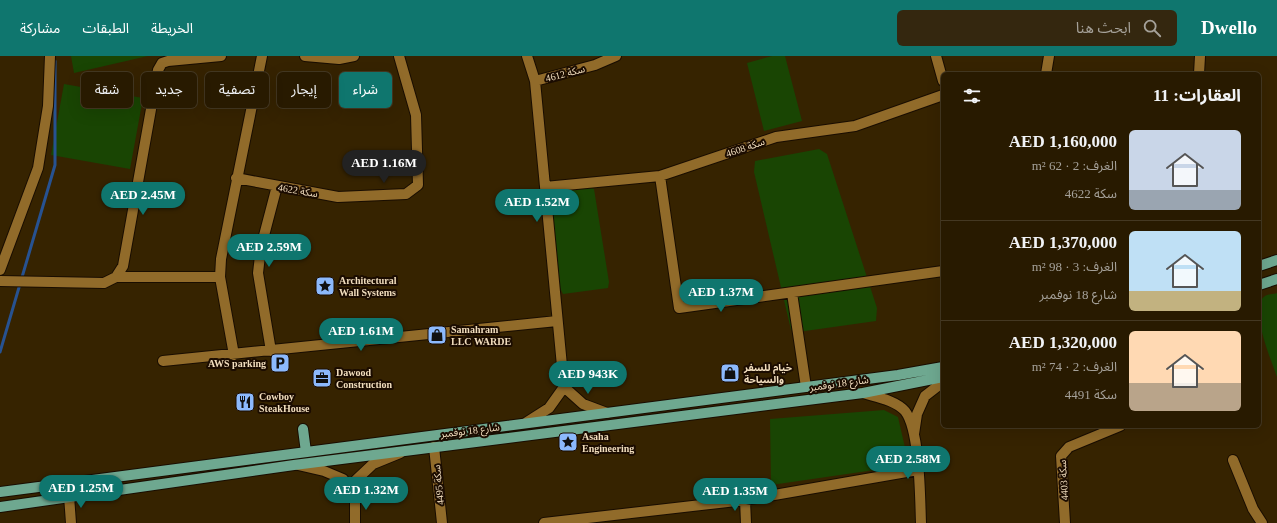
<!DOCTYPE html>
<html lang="ar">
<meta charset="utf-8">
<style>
body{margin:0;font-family:"Times New Roman","Noto Sans Arabic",serif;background:#34270f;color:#f1f3f6;direction:rtl;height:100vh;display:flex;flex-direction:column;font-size:15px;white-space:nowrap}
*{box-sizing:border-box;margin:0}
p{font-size:13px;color:#a5a199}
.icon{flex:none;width:22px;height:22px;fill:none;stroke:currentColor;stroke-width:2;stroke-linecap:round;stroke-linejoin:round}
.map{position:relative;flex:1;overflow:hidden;direction:ltr}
.panel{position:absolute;left:941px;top:16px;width:320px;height:356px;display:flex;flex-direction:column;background:#281a00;border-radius:6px;box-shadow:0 4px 16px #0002,0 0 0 1px #443822;direction:rtl}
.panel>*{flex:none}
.banner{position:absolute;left:12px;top:16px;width:380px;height:36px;direction:rtl;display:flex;gap:8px}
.price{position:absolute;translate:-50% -34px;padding:0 9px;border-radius:14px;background:#0f766e;color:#fff;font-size:13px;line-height:26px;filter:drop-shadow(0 1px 2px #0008)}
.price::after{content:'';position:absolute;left:50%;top:24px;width:12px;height:9px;margin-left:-6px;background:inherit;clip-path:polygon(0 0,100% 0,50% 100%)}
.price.selected{background:#222;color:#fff}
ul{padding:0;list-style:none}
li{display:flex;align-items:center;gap:12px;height:100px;padding:0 20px}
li+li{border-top:1px solid #443822}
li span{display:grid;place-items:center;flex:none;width:112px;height:80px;border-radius:6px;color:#555}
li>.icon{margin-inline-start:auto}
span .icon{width:48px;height:48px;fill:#fffc;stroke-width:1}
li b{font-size:17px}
h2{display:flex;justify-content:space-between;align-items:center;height:48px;padding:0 20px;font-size:17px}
.chip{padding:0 14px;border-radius:6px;background:#281a00;box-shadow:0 4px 16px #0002,0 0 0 1px #443822;font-size:14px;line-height:36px}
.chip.selected{background:#0f766e;color:#fff}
header{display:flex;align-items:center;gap:24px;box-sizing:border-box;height:56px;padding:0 20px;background:#0f766e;color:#fff}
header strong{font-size:19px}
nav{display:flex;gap:22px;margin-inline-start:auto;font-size:14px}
.search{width:280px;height:36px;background:#34270f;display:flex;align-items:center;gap:10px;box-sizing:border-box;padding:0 14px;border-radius:6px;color:#a5a199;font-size:15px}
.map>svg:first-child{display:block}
.green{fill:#194503}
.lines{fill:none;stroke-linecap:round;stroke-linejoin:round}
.stream{stroke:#275291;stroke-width:3}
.minor-casing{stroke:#190d00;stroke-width:12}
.major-casing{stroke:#190d00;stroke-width:12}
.minor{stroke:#916b2a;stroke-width:10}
.major{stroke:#6ea890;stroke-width:10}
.labels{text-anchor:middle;stroke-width:4;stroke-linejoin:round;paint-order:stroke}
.street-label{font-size:10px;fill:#f2debe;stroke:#1b0c00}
.poi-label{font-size:10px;font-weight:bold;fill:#f2debe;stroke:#1b0c00;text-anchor:start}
</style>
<header>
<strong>Dwello</strong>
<div class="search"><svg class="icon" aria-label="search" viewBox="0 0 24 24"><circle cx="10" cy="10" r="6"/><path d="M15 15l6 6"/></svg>ابحث هنا</div>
<nav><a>الخريطة</a><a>الطبقات</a><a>مشاركة</a></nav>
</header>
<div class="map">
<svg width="1277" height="467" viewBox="0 0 1277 467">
<rect width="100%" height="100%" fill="#362300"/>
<path class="green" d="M71,0H148L74,17Z
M772,0H785L802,65L764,75L747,7Z
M64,28L143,42L130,113L51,99Z
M819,93L827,98L877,252L876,265L798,276L791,274L754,116L755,105Z
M590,131L594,133L609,226L608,232L563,238L560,232L551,141L557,136Z
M1277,237V321C1272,306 1248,251 1265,240C1268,238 1274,238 1277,237Z
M884,354L898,361L909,409L771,429L770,363Z"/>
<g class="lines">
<path class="stream" d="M0,296L55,109V5"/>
<defs>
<path id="minor" d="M305,0L339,3L354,0
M936,0L943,25
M1046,18L1049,0
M1199,18L1200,0
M535,25L595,9L616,0
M660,120L679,252L943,215
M236,122L338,141L406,138L418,129L416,59L399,0
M545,131L660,120L776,81L855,70L943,39
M0,214L38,112L48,50L50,0
M116,221H220
M0,225L104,227L116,221L123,210L158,14L162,7L168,5L221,0
M792,237L806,331
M271,295L258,217L261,191L277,130
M234,299L220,221L221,203L262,0
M163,305L557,265
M564,331L583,348L607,357
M863,337C876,341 895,344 905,355C920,374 920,442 921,467
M527,366L549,352L564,331L535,25L527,0
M914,378L917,358L925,340L943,326
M434,391L442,467
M1233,404L1253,453L1262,467
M298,409L324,415L343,423L355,444L356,424L373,408L400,397
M69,440L71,467
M355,444V467
M745,444L746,467
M544,467L745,444L918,414
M1065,467L1061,400L1069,391L1120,370"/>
<path id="major" d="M1259,210L1277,204
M1259,229L1277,223
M303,373L306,396
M0,436L898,319L943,311
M0,451L294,409L863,337L943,321"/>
</defs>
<use href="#minor" class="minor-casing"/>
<use href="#major" class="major-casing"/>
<use href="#minor" class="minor"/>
<use href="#major" class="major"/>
</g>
<defs>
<symbol id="sight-square" viewBox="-11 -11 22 22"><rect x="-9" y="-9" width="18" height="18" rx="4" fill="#8cb9fc" stroke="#1b0c00"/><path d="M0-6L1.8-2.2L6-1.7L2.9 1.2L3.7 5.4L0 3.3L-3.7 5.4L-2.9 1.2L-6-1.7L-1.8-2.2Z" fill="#111"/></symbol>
<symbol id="shop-square" viewBox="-11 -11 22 22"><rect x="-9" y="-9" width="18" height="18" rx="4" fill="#8cb9fc" stroke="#1b0c00"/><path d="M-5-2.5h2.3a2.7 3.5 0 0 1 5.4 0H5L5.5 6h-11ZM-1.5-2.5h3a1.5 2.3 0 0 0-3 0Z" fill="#111"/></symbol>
<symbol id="parking-square" viewBox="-11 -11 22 22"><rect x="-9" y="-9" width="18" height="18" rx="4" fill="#8cb9fc" stroke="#1b0c00"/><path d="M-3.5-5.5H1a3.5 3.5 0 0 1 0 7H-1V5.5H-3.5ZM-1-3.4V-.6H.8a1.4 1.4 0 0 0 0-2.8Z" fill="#111"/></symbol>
<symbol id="office-square" viewBox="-11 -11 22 22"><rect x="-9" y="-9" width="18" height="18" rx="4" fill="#8cb9fc" stroke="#1b0c00"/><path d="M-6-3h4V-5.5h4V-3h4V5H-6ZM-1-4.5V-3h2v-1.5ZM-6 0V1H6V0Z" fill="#111"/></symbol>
<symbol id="restaurant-square" viewBox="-11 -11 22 22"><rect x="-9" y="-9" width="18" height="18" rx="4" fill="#8cb9fc" stroke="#1b0c00"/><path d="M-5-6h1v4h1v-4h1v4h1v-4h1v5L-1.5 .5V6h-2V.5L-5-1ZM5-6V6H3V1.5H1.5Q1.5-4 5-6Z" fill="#111"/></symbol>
</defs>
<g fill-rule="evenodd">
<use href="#sight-square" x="314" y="219" width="22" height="22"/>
<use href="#shop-square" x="426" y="268" width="22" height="22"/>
<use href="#parking-square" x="269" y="296" width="22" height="22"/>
<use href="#shop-square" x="719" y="306" width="22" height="22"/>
<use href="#office-square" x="311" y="311" width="22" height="22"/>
<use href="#restaurant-square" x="234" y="335" width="22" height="22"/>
<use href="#sight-square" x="557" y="375" width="22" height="22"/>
</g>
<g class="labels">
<g class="street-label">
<text transform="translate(565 17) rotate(-15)" y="4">سكة 4612</text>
<text transform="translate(745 91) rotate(-19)" y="4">سكة 4608</text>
<text transform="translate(298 134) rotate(10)" y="4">سكة 4622</text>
<text transform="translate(839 327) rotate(-8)" y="4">شارع 18 نوفمبر</text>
<text transform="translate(470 374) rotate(-7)" y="4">شارع 18 نوفمبر</text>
<text transform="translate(1063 424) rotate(-93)" y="4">سكة 4403</text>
<text transform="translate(438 429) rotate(-96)" y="4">سكة 4495</text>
</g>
<g class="poi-label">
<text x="339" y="228">Architectural<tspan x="339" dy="12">Wall Systems</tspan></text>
<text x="451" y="277">Samahram<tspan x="451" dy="12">LLC WARDE</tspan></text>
<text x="266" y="311" text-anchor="end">AWS parking</text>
<text x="744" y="315">خيام للسفر<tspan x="744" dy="12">والسياحة</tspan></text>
<text x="336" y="320">Dawood<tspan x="336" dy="12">Construction</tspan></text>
<text x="259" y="344">Cowboy<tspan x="259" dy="12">SteakHouse</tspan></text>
<text x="582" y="384">Asaha<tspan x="582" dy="12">Engineering</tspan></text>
</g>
</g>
</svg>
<b class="price selected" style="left:384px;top:128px">AED 1.16M</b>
<b class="price" style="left:143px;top:160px">AED 2.45M</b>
<b class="price" style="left:537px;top:167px">AED 1.52M</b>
<b class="price" style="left:269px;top:212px">AED 2.59M</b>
<b class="price" style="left:721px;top:257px">AED 1.37M</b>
<b class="price" style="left:361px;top:296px">AED 1.61M</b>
<b class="price" style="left:588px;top:339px">AED 943K</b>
<b class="price" style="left:908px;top:424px">AED 2.58M</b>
<b class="price" style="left:81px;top:453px">AED 1.25M</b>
<b class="price" style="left:366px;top:455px">AED 1.32M</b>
<b class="price" style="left:735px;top:456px">AED 1.35M</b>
<div class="banner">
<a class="chip selected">شراء</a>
<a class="chip">إيجار</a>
<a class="chip">تصفية</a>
<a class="chip">جديد</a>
<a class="chip">شقة</a>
</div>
<section class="panel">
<h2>العقارات: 11<svg class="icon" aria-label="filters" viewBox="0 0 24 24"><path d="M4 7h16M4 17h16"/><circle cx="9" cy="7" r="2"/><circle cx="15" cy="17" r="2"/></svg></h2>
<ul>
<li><span style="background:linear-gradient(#c9d6e8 75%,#9aa5b1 0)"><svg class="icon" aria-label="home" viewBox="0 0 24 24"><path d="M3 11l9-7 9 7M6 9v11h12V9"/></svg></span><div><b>AED 1,160,000</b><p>الغرف: 2 · 62 m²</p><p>سكة 4622</p></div></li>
<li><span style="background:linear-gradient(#bfe0f5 75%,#c2b280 0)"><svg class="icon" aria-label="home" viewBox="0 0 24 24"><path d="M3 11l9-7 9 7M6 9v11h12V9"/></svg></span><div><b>AED 1,370,000</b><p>الغرف: 3 · 98 m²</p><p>شارع 18 نوفمبر</p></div></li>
<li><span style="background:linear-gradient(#ffd9b3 65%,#b9a48a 0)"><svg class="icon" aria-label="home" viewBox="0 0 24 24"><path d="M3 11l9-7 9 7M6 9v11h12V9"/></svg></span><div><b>AED 1,320,000</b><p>الغرف: 2 · 74 m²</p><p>سكة 4491</p></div></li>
</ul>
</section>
</div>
